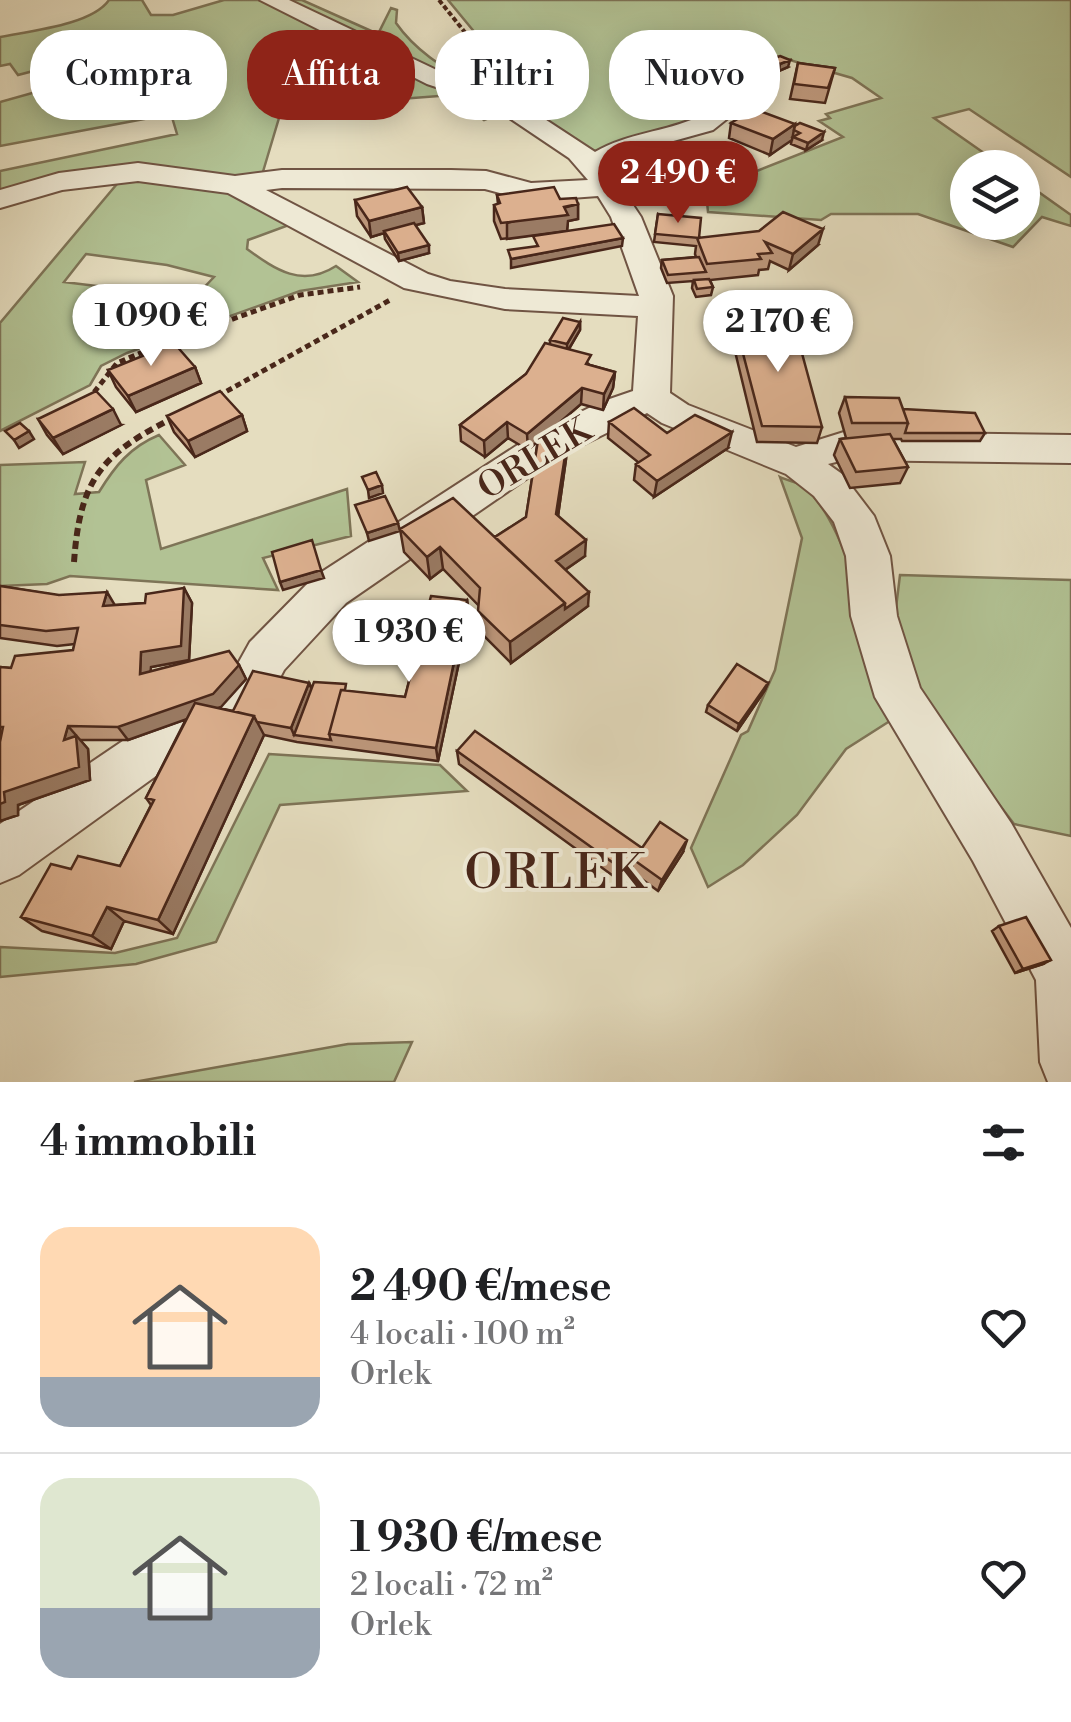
<!DOCTYPE html>
<html lang="it">
<meta charset="utf-8">
<style>
body{margin:0;font-family:"Libre Bodoni",serif;background:#f2f2f2;color:#202124;height:100vh;display:flex;flex-direction:column;font-size:38px;white-space:nowrap}
*{box-sizing:border-box;margin:0}
p{font-size:32px;color:#757577}
.icon{flex:none;width:55px;height:55px;fill:none;stroke:currentColor;stroke-width:2;stroke-linecap:round;stroke-linejoin:round}
.map{position:relative;height:1082px;overflow:hidden}
.panel{display:flex;flex-direction:column;background:#fff;flex:1}
.panel>*{flex:none}
.banner{position:absolute;left:30px;top:30px;width:1012px;height:90px;display:flex;gap:20px}
.controls{position:absolute;left:950px;top:150px;display:grid;gap:20px}
.controls a{display:grid;place-items:center;width:90px;height:90px;border-radius:50%;background:#fff;box-shadow:0 5px 25px #0003;font-size:50px}
.price{position:absolute;translate:-50% -85px;padding:0 22px;border-radius:35px;background:#fff;color:#222;font-size:32px;line-height:65px;filter:drop-shadow(0 2px 5px #0008)}
.price::after{content:'';position:absolute;left:50%;top:60px;width:30px;height:22px;margin-left:-15px;background:inherit;clip-path:polygon(0 0,100% 0,50% 100%)}
.price.on{background:#8f2418;color:#fff}
ul{padding:0;list-style:none}
li{display:flex;align-items:center;gap:30px;height:250px;padding:0 40px}
li+li{border-top:2px solid #e0e0e0}
li span{display:grid;place-items:center;flex:none;width:280px;height:200px;border-radius:30px;color:#555}
li>.icon{margin-inline-start:auto}
span .icon{width:120px;height:120px;fill:#fffc;stroke-width:1}
li b{font-size:42px}
h2{display:flex;justify-content:space-between;align-items:center;height:120px;padding:0 40px;font-size:42px}
.pill{padding:0 35px;border-radius:40px;background:#fff;box-shadow:0 5px 25px #0003;font-size:35px;line-height:90px}
.pill.on{background:#8f2418;color:#fff}
.map>svg:first-child{display:block}
.green{fill:#b2c294;stroke:#7e7457;stroke-width:2.5;fill-rule:evenodd}
.lines{fill:none;stroke-linecap:round;stroke-linejoin:round}
.street-casing{stroke:#705443;stroke-width:4}
.path-far2{stroke:#49271a;stroke-width:4;stroke-dasharray:5 2.5;stroke-linecap:butt}
.path-far1{stroke:#49271a;stroke-width:5;stroke-dasharray:6 4;stroke-linecap:butt}
.path{stroke:#49271a;stroke-width:6;stroke-dasharray:8 5;stroke-linecap:butt}
.street{fill:#eee9d5;fill-rule:evenodd}
.wall{fill:#bd977b;stroke:#49271a;stroke-width:2.5}
.shaded-wall{fill:#9a7b64;stroke:#49271a;stroke-width:2.5}
.building{fill:#dcb08f;stroke:#49271a;stroke-width:2.5}
.labels{text-anchor:middle;stroke-width:8;stroke-linejoin:round;paint-order:stroke}
.street-label{font-size:35px;fill:#49271a;stroke:#eee9d5}
.near-quarter-label{font-size:48px;letter-spacing:2.5px;fill:#49271a;stroke:#eee9d5}
</style>
<div class="map">
<svg width="1071" height="1082" viewBox="0 0 1071 1082">
<rect width="100%" height="100%" fill="#e5ddbf"/>
<filter id="stains"><feTurbulence type="fractalNoise" baseFrequency=".002" numOctaves="4"/><feColorMatrix values="0 0 0 0 .2 0 0 0 0 .09 0 0 0 0 .02 0 0 0 .5 -.17"/></filter>
<radialGradient id="worn" r=".72"><stop offset=".6" stop-color="#630" stop-opacity="0"/><stop offset="1" stop-color="#630" stop-opacity=".3"/></radialGradient>
<path class="green" d="M109,0H142L151,15H173L224,0H261L509,110L484,120L452,95L282,108L262,175L236,179L180,169L0,192V171L177,134L171,114L0,146V102L68,83L56,65L18,75L10,64L0,66V37C29,31 92,25 109,0Z
M285,0H302L378,34L391,8L397,10L396,23C417,53 445,68 476,86H465Z
M448,0H1071V177L969,109L934,118L1004,167L968,168V222H1022L1023,181L1071,215V226L1042,217L1013,247L918,214H831L821,220L708,212L706,191L843,137L819,121L830,118L826,114L881,98L852,78L776,56L748,69L738,92L700,117L597,155L531,115L481,40Z
M122,178L195,184L238,195L289,225L248,240L247,249C276,270 302,288 336,266L358,282L300,291L127,353L101,366L90,385L0,431V323ZM86,254L167,265L214,277L194,298L64,282Z
M159,435L185,465L146,480L161,549L347,489L351,536L263,558L278,590L70,576L47,584L0,586V465L85,462L75,494L99,492C115,466 130,447 159,435Z
M780,477C786,480 796,482 801,485C849,517 877,663 893,719L846,749L797,815L743,865L708,887L691,848L741,735L748,731L775,670L802,538Z
M900,575L1071,580V836L1014,824L941,728L915,684L894,624Z
M269,754L440,765L467,791L280,805L216,942L136,964L0,977V947L115,953L177,938Z
M412,1042L394,1082H134L348,1044Z"/>
<g class="lines">
<defs>
<path id="street" d="M260,0H289L445,74L508,95L595,152C627,133 665,132 698,117C718,107 734,79 757,85L761,90L757,95L713,130L641,150L609,169L641,217L673,296L670,393L688,405L796,447L844,432L1071,435V463L844,460L828,464L842,474L874,516L890,556L897,616L920,688L1011,823L1071,928V1082H1048L1040,1062L1036,980L973,861L875,697L851,616L846,556L834,522L814,496L786,474L662,423L647,413L558,457L346,603L284,670L264,708L178,760L19,875L0,883V824L142,728L230,678L250,642L314,577L530,437L601,402L633,391L638,316L505,309L404,288L228,193L138,181L62,190L0,208V190L59,173L138,163L235,176L282,170H451L486,171L531,183L588,180L569,158L490,105L427,84ZM282,188L485,189L530,201L598,196L611,217L639,296L505,289L450,281L428,274L266,190Z"/>
</defs>
<use href="#street" class="street-casing"/>
<path class="path-far2" d="M439,0L488,61L490,71"/>
<path class="path-far1" d="M218,396L390,300
M88,400L117,363L157,346L300,295L360,287"/>
<path class="path" d="M74,562C80,479 101,454 175,417"/>
<use href="#street" class="street"/>
</g>
<path class="wall" d="M770,60L788,67L779,71L769,67Z
M798,63L835,68L825,103L790,99Z
M731,123L795,126L822,140L806,150L791,144L792,138L770,155L729,138Z
M497,195L560,199L578,204V219L568,221L567,231L501,239L494,221V205L498,204Z
M355,200L422,207L424,223L415,225L429,253L399,261L385,239L384,233L371,237L357,216Z
M658,214L699,238L818,245L789,270L770,261L768,269L759,270L758,275L710,280L713,287L711,295L696,297L692,288L693,281L667,283L661,268L662,260L696,257L695,254L696,246L654,242Z
M580,322V330L569,349L590,365L615,372L613,388L603,410L581,404L539,440L567,443L566,459L558,516L585,556L565,570L588,606L511,663L480,632L479,606L443,569L430,579L404,552L400,529L495,537L526,517L538,440L528,450L508,438L485,457L461,441L460,425L526,374L550,345V340Z
M735,323L822,427L817,443L757,442L732,339Z
M195,367L201,383L136,412L116,387L108,370Z
M845,397L903,409L985,433L980,441H902L901,439H893L908,467L900,483L850,488L834,455L840,439L846,438L839,413Z
M242,415L247,431L195,457L174,432L167,416Z
M38,419L121,425L63,454L47,435Z
M609,422L667,433L728,448L654,497L634,480L636,464L638,462L608,438Z
M0,586L115,605L145,603L184,588L192,603L189,660L151,667L150,672L239,665L246,679L219,708L233,711L309,683L312,688L405,697L412,669L381,655L377,640L419,641L467,600L469,615L438,761L297,742L264,735L173,934L124,921L111,949L42,931L21,917L71,869L120,866L151,805L146,798L186,719L128,740H80L88,749L90,780L18,805V815L0,821V667L11,668L73,650L75,644L57,646L0,638Z
M768,683L765,690L737,731L706,712L708,705Z
M457,751L642,848L683,852L658,891L631,871L623,883L459,764Z
M999,926L1043,964L1015,973L992,931Z"/>
<path class="shaded-wall" d="M790,60L788,67L779,71L780,64Z
M795,124L792,140L770,155L773,139Z
M824,132L822,140L806,150L808,143Z
M578,204V219L568,221L567,231L507,239V223Z
M422,207L424,223L385,233L384,231V233L371,237L369,221Z
M823,229L818,245L789,270L793,254Z
M623,238L622,246L511,268V259Z
M429,245V253L399,261L398,253Z
M580,322V330L567,352V344Z
M195,367L201,383L136,412L128,396Z
M615,372L613,388L603,410L604,394Z
M582,388L581,404L528,450L527,434Z
M113,409L121,425L63,454L53,438Z
M242,415L247,431L195,457L188,441Z
M507,422L508,438L485,457L484,441Z
M29,431L34,439L19,448L14,440Z
M732,432L728,448L654,497L657,481Z
M567,443L566,459L556,530V514Z
M382,485L383,493L369,498L368,490Z
M398,523L400,531L369,541L367,533Z
M586,540L585,556L556,576V561Z
M440,547L443,569L430,579L427,557Z
M321,570L324,578L283,590L280,582Z
M184,588L192,603L189,660L151,667L149,688L140,674L141,652Z
M107,592L116,607L103,606Z
M589,592L588,606L511,663L510,642L565,603Z
M467,600L469,615L438,761L436,748Z
M239,665L246,679L221,707L128,740L118,727Z
M309,683L315,696L294,735L291,728Z
M768,683L765,690L737,731L739,724Z
M254,716L264,735L173,934L158,920Z
M68,726L88,749L90,780L18,805V815L0,821V804L4,792L64,740Z
M687,840L683,852L658,891L662,880Z
M634,860L631,871L623,883L626,872Z
M107,907L124,921L111,949L92,936Z
M1051,960L1043,964L1015,973L1023,969Z"/>
<path class="building" d="M780,56L790,60L780,64L770,60Z
M798,63L835,68L828,88L794,84Z
M754,109L795,124L773,139L731,123Z
M800,123L824,132L808,143L793,137L800,133L794,130L795,126Z
M407,187L422,207L369,221L355,200Z
M554,187L560,199L576,198L578,204L564,207L568,215L501,223L494,205L500,203L497,195Z
M783,212L823,229L793,254L765,242L772,253L758,254L761,259L707,264L697,238L759,231Z
M658,214L701,218L699,238L655,234Z
M414,223L429,245L398,253L384,231Z
M614,224L623,238L511,259L508,250L538,246L533,236Z
M699,257L706,272L668,275L662,260Z
M709,279L713,287L697,289L694,280Z
M563,318L580,322L567,344L550,340Z
M735,323L794,324L822,427L762,426Z
M174,343L195,367L128,396L108,370Z
M545,343L591,355L586,364L615,372L604,394L582,388L527,434L507,422L484,441L460,425L526,374Z
M96,391L113,409L53,438L38,419Z
M220,391L242,415L188,441L167,416Z
M845,397L899,398L908,423H852Z
M634,408L667,433L695,415L732,432L657,481L636,464L650,455L609,422Z
M903,409L975,413L985,433H905L908,423Z
M20,423L29,431L14,440L5,431Z
M890,434L908,467L856,472L840,439Z
M538,440L567,443L556,514L586,540L556,561L589,592L565,609V603L495,537L526,517Z
M376,472L382,485L368,490L362,477Z
M385,496L398,523L367,533L355,505Z
M453,498L565,603L510,642L478,611L480,588L440,547L427,557L400,529Z
M312,540L321,570L280,582L272,552Z
M0,586L59,595L107,592L103,606L145,603L146,594L184,588L181,646L141,652L140,674L229,651L239,665L213,694L118,727L68,726L64,740L76,736L79,767L4,792L5,802L0,804V742L3,727H0V667L11,668L15,656L73,650L78,628L46,631L0,625Z
M431,596L467,600L436,748L329,734L341,690L405,697L415,658L377,640L386,628L419,641Z
M737,664L768,683L739,724L708,705Z
M253,671L309,683L291,728L257,722L254,716L233,711Z
M314,682L346,684L345,690H341L329,734L331,740L294,735Z
M195,703L254,716L158,920L107,907L92,936L21,917L51,864L71,869L78,856L120,866L154,800L146,798Z
M475,731L642,848L660,822L687,840L662,880L634,860L626,872L457,751Z
M1026,917L1051,960L1023,969L999,926Z"/>
<g class="labels">
<g class="street-label">
<text transform="translate(534 458) rotate(-31)" y="12">ORLEK</text>
</g>
<g class="near-quarter-label">
<text x="556" y="888">ORLEK</text>
</g>
</g>
<rect width="100%" height="100%" filter="url(#stains)"/>
<rect width="100%" height="100%" fill="url(#worn)"/>
</svg>
<div class="controls">
<a><svg class="icon" aria-label="layers" viewBox="0 0 24 24"><path d="M12 4l9 5-9 5-9-5zM3 14l9 5 9-5"/></svg></a>
</div>
<b class="price on" style="left:678px;top:226px">2 490 €</b>
<b class="price" style="left:151px;top:369px">1 090 €</b>
<b class="price" style="left:778px;top:375px">2 170 €</b>
<b class="price" style="left:409px;top:685px">1 930 €</b>
<div class="banner">
<a class="pill">Compra</a>
<a class="pill on">Affitta</a>
<a class="pill">Filtri</a>
<a class="pill">Nuovo</a>
</div>
</div>
<section class="panel">
<h2>4 immobili<svg class="icon" aria-label="filters" viewBox="0 0 24 24"><path d="M4 7h16M4 17h16"/><circle cx="9" cy="7" r="2"/><circle cx="15" cy="17" r="2"/></svg></h2>
<ul>
<li><span style="background:linear-gradient(#ffd9b3 75%,#9aa5b1 0)"><svg class="icon" aria-label="home" viewBox="0 0 24 24"><path d="M3 11l9-7 9 7M6 9v11h12V9"/></svg></span><div><b>2 490 €/mese</b><p>4 locali · 100 m²</p><p>Orlek</p></div><svg class="icon" aria-label="heart" viewBox="0 0 24 24"><path d="M12 20l-8-8c-3-5 5-10 8-4 3-6 11-1 8 4z"/></svg></li>
<li><span style="background:linear-gradient(#dfe7d0 65%,#9aa5b1 0)"><svg class="icon" aria-label="home" viewBox="0 0 24 24"><path d="M3 11l9-7 9 7M6 9v11h12V9"/></svg></span><div><b>1 930 €/mese</b><p>2 locali · 72 m²</p><p>Orlek</p></div><svg class="icon" aria-label="heart" viewBox="0 0 24 24"><path d="M12 20l-8-8c-3-5 5-10 8-4 3-6 11-1 8 4z"/></svg></li>
</ul>
</section>
